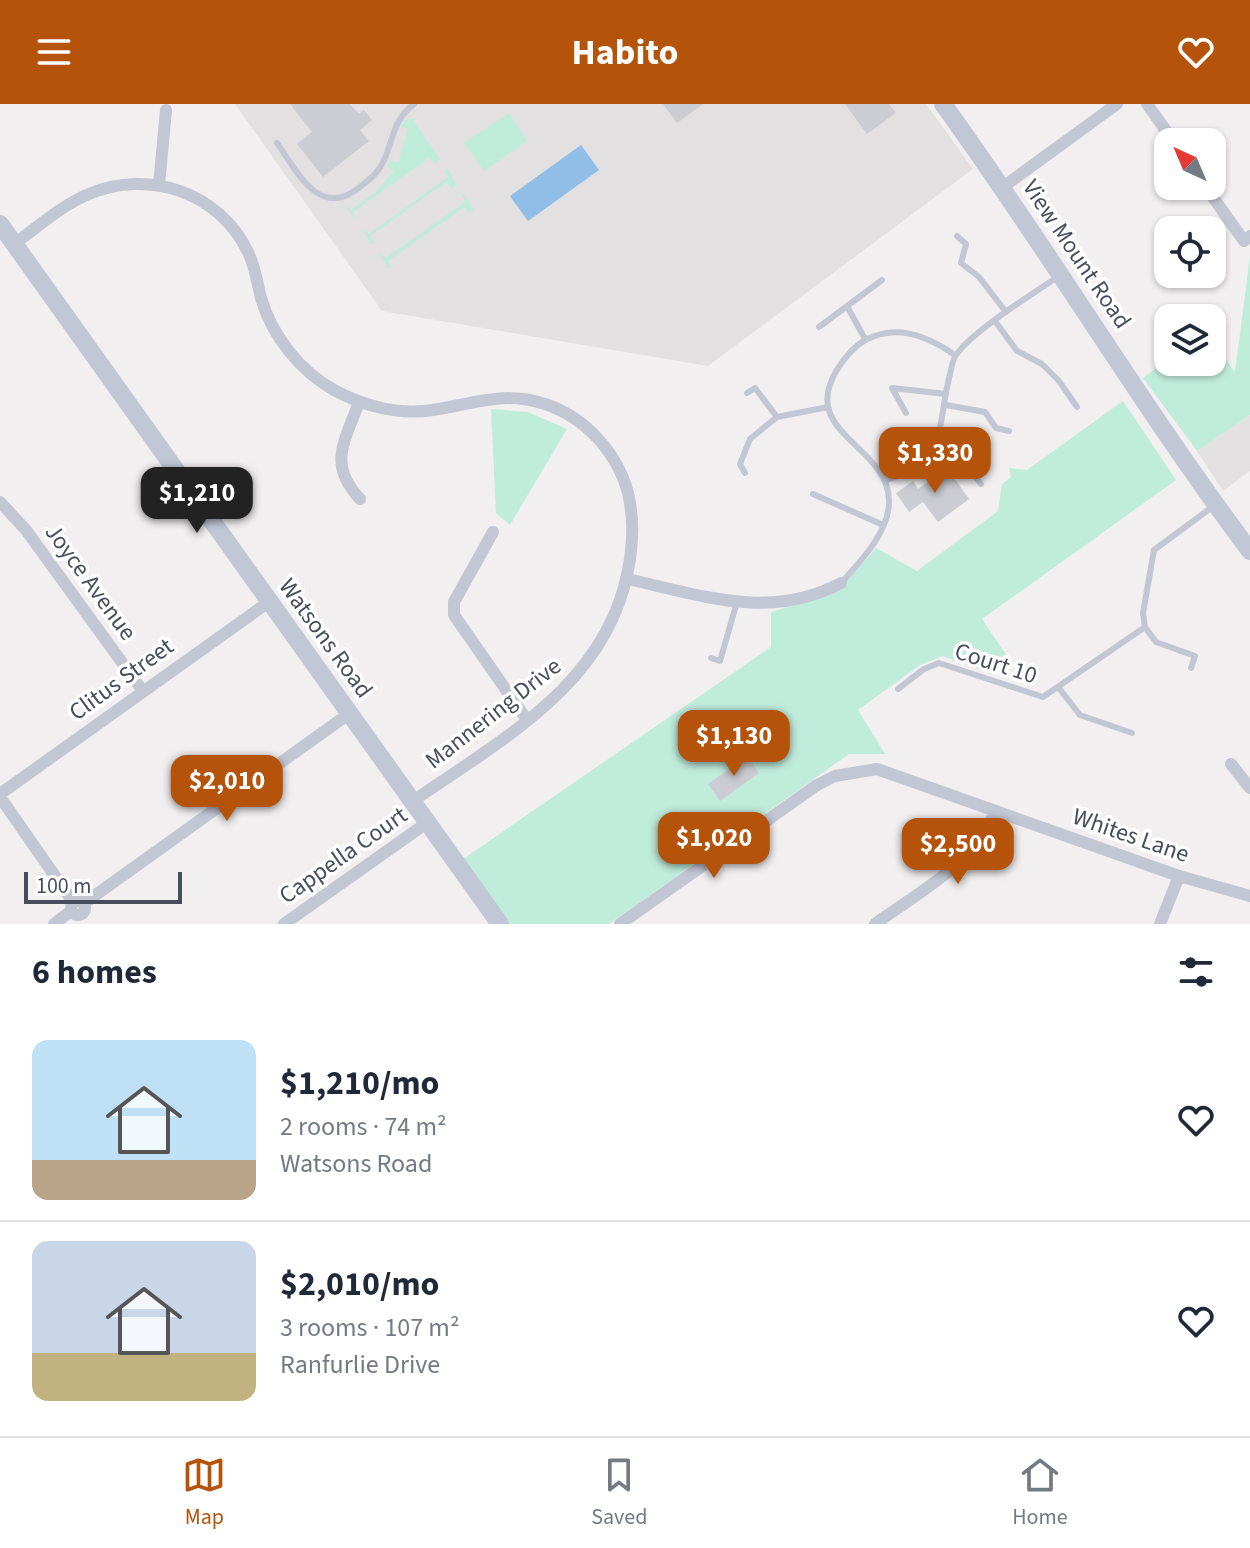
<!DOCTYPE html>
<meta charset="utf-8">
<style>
body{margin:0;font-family:"Source Sans 3",sans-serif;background:#f2f2f3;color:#1f2937;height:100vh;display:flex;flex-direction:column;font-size:30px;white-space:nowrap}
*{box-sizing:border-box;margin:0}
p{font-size:26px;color:#747a83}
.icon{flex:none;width:44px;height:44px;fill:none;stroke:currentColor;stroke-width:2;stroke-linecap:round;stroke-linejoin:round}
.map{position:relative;height:820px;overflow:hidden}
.drawer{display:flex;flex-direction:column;background:#fff;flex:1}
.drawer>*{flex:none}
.needle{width:52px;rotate:316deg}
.fabs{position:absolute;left:1154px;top:24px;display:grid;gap:16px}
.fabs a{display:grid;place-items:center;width:72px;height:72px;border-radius:16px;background:#fff;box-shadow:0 2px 6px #0004;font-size:40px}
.scale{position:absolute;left:24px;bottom:20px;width:158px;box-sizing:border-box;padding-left:8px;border:4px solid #484d5b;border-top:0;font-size:22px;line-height:28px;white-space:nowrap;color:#484d5b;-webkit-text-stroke:6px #fff;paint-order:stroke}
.price{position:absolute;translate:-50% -68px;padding:0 18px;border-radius:16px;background:#b45309;color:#fff;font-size:26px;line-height:52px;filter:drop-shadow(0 2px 4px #0008)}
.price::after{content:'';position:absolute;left:50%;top:48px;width:24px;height:18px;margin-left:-12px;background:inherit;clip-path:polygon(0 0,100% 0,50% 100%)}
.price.on{background:#222;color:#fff}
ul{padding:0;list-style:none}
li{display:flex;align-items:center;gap:24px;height:200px;padding:0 32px}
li+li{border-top:2px solid #e0e1e3}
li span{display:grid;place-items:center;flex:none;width:224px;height:160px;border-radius:16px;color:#555}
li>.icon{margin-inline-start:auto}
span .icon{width:96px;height:96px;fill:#fffc;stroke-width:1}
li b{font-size:34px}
h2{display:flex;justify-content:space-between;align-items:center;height:96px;padding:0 32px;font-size:34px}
header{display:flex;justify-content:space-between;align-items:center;height:104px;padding:0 32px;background:#b45309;color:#fff;font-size:36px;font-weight:700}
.tab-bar{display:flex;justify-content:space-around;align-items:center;height:112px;border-top:2px solid #e0e1e3;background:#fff;font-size:22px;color:#747a83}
.tab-bar a{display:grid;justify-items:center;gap:4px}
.tab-bar .on{color:#b45309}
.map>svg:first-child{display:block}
.education{fill:#e2e0e0}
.green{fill:#c0ecdc}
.water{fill:#90bee6}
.building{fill:#cccdd3}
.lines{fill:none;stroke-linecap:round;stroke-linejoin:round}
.lane{stroke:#c3c7d3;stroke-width:6}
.street{stroke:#c3c7d3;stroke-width:12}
.secondary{stroke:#c2c7d6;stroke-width:18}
.labels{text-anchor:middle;stroke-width:7;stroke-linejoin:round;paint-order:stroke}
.street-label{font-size:24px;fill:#484d5b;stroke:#fff}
</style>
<header><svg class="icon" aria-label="menu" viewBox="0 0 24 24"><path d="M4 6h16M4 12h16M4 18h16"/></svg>Habito<svg class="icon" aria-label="heart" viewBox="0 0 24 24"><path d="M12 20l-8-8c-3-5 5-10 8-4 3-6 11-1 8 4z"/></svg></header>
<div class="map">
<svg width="1250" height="820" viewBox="0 0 1250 820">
<rect width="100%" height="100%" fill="#f1efef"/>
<path class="education" d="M235,0H926L973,65L708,262L382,207Z
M1250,311V367L1223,387L1197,347Z"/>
<path class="green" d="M509,9L527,37L484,67L464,39Z
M408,14L412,15L440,55L434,60L429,54L353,108L355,116L344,99L351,106L376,88L394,67L387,62L390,56L398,59L408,25L400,22Z
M444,65L449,66L456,81L452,85L446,78L370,132L375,139L371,140L362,125L369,130L448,73Z
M460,86L474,105L469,109L464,103L461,105L388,157L392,164H388L379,149L386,154L465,98Z
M1250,152V311L1197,347L1143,274L1168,255L1212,258V237L1235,268Z
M1123,297L1176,376L982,515L1009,555L994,571L943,552L920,561L858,606L885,650H849L609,820H507L463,755L771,543V508C827,491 838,490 876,444L917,467L998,407L1002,380L1011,373L1009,364L1027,366Z
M491,305L528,308L567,325L510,421L496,409Z"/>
<path class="water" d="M581,41L599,66L528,117L510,92Z"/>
<path class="building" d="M290,0H350L359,10L364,6L372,16L360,26L369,37L323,73L297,40L312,28Z
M663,0H703L677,19Z
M845,0H889L896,9L867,30Z
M947,364L969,395L938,418L923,398L909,408L896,389L913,377L918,385Z
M747,652L759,669L720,697L708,680Z"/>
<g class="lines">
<path class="lane" d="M277,39C297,67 318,113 356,86C368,77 379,69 385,54C394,32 394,15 414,0
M957,132L966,140L961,159L979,173L1006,208
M848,204L865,235
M995,217L1017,247L1042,260L1059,277L1077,303
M819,223L882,176
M747,289L755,284L777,313L828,303
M946,301L985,308L996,324L1009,327
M906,309L892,284L946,290
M941,330L981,380
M745,369L740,360L750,335L777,313
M887,376C947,355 937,326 949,274C951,268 952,256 956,251C971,228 1034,189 1059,172
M813,390L883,421
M841,479C861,457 890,427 889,396C888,339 790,328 843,257C855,241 867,232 887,229C912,225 936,238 955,251
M1145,523L1156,538L1195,552L1191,564
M711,554L720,557L737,498
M1058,583L1080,611L1132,629
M898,585L924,565L939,559L1043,593L1145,523L1143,509L1154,446L1215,401"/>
<path class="street" d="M1147,0L1174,38
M159,81L166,6
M1205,82L1244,137L1250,132
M1003,83L1117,0
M14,140C38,123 62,101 89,90C149,65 219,88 248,148C255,162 257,178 261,194C272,232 300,267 334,286C364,302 399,311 433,306C474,300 503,286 545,300C585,313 617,348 628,389C634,414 633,441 628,466C607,580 501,636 413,697
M359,298C345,338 327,359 360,395
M0,398L26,426L142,586
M493,428L454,498V511L527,616
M627,475C701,491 770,517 841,479
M1231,660L1250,684
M0,690L270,497
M0,693L73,798
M71 804a7 7 0 1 1 14 0a7 7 0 1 1-14 0Z
M83,800L350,609
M54,820L71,807
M284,820L428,718
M620,820L817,681L835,672L877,665L1179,772L1250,792
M875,820C920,787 975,760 995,707
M1160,820L1179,772"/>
<path class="secondary" d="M943,0C1049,146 1142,303 1250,447
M0,120L500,820"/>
</g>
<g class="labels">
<g class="street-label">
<text transform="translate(1077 150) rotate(56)" y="8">View Mount Road</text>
<text transform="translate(91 478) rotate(54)" y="8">Joyce Avenue</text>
<text transform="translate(326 534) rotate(54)" y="8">Watsons Road</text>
<text transform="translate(996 559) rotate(18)" y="8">Court 10</text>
<text transform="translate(121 575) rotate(-36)" y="8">Clitus Street</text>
<text transform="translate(493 609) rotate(-38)" y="8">Mannering Drive</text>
<text transform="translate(1131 731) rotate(19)" y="8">Whites Lane</text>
<text transform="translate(343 751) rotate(-35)" y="8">Cappella Court</text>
</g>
</g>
</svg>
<div class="fabs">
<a><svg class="needle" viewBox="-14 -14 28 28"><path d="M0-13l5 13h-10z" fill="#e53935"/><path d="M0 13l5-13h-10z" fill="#747a83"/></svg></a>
<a><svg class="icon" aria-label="locate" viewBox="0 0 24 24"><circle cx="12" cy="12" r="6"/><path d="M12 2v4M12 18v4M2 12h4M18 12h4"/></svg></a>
<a><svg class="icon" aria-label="layers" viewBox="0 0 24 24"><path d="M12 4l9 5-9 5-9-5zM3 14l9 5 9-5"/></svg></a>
</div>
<div class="scale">100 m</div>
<b class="price" style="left:935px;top:391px">$1,330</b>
<b class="price on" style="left:197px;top:431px">$1,210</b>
<b class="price" style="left:734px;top:674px">$1,130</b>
<b class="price" style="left:227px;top:719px">$2,010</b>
<b class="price" style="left:714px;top:776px">$1,020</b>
<b class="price" style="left:958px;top:782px">$2,500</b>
</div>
<section class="drawer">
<h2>6 homes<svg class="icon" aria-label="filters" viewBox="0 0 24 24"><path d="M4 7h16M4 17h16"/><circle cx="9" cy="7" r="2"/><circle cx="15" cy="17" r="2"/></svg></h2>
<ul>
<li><span style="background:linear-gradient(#bfe0f5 75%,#b9a48a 0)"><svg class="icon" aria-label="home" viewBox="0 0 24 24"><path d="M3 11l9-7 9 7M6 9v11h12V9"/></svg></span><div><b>$1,210/mo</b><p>2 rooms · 74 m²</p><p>Watsons Road</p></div><svg class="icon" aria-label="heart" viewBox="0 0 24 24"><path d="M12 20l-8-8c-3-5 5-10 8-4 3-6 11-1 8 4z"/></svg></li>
<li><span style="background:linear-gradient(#c9d6e8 70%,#c2b280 0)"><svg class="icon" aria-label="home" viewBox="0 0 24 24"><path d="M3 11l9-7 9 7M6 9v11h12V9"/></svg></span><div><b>$2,010/mo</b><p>3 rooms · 107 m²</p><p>Ranfurlie Drive</p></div><svg class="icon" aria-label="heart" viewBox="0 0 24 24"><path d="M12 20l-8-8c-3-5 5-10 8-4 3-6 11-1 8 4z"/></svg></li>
</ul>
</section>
<nav class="tab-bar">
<a class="on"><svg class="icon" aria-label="map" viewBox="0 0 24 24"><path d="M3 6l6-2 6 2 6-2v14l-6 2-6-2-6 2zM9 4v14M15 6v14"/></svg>Map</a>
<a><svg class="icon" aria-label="saved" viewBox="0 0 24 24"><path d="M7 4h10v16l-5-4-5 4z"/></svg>Saved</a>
<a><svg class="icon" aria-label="home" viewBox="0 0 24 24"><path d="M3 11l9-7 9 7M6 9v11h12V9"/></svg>Home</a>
</nav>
